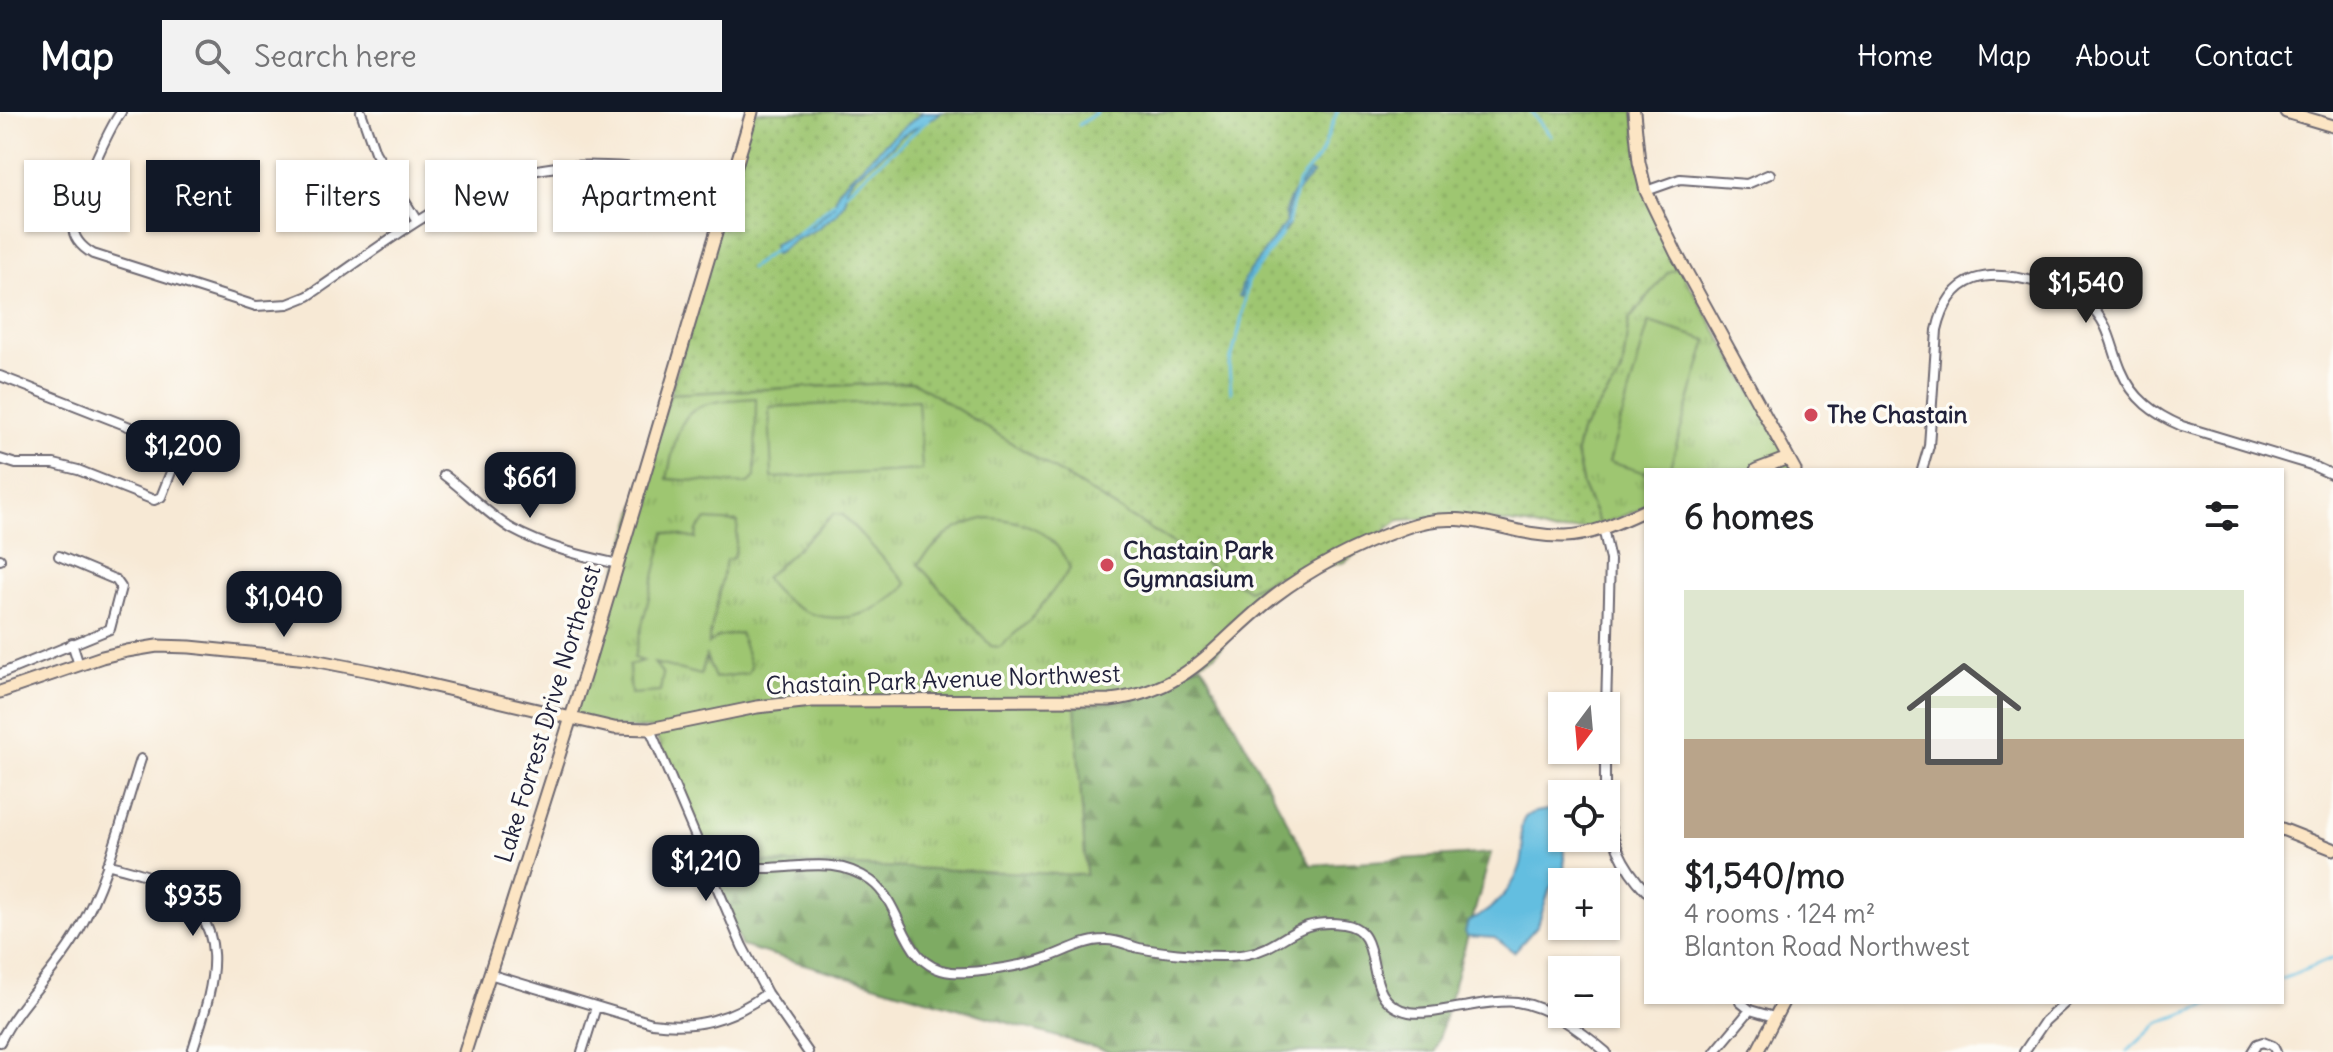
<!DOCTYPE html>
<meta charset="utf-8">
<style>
body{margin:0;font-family:Delius,sans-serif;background:#f2f2f2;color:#202124;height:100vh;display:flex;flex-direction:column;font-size:30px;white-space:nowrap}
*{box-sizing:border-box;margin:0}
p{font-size:26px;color:#757577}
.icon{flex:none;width:44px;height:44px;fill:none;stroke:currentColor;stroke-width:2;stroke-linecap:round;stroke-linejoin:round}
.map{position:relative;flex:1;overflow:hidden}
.sheet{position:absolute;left:1644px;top:356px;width:640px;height:536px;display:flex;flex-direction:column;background:#fff;border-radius:0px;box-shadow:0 2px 6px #0004}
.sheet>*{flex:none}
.guide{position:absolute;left:24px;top:48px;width:760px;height:72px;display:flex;gap:16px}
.needle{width:52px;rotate:196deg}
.controls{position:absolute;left:1548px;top:580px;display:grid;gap:16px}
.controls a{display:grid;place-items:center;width:72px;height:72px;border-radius:0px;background:#fff;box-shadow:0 2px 6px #0004;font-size:40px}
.price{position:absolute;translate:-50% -68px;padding:0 18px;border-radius:16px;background:#111827;color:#fff;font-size:26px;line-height:52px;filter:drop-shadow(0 2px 4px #0008)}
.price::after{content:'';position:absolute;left:50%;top:48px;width:24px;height:18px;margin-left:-12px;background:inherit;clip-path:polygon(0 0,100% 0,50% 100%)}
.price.on{background:#222;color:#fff}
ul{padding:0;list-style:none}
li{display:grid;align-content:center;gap:16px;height:424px;padding:0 40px}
li span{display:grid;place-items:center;height:248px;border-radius:0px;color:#555}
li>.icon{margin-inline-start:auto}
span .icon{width:144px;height:144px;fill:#fffc;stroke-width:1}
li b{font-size:34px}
h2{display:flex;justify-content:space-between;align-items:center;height:96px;padding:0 40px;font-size:34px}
.chip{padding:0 28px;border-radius:0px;background:#fff;box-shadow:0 2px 6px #0004;font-size:28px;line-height:72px}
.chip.on{background:#111827;color:#fff}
header{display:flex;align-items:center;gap:48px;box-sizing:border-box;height:112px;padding:0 40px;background:#111827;color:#fff}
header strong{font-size:38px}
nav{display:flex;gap:44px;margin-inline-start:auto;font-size:28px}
.search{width:560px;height:72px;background:#f2f2f2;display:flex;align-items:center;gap:20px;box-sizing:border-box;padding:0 28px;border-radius:0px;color:#757577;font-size:30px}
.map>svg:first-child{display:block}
.grass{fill:url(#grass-dots);stroke:#607456;stroke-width:2}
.forest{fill:url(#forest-firs);stroke:#50664f;stroke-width:2}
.park{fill:url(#park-tufts);stroke:#607456;stroke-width:2}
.pitch{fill:#9ec671;stroke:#607456;stroke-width:2}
.water{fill:#63bee0;stroke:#42708e;stroke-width:2}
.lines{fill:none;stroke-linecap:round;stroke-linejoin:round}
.stream{stroke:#63bee0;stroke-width:3}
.street-casing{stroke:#6d6871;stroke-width:12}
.secondary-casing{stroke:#6d6871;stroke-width:15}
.street{stroke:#fff;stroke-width:8}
.secondary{stroke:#fce5c4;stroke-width:11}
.poi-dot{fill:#d1495b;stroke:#fdfcf7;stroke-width:3}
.labels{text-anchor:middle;stroke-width:7;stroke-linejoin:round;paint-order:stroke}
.poi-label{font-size:24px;font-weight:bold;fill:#22223b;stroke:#fdfcf7;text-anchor:start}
.street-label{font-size:24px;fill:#22223b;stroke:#fdfcf7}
</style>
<header>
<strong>Map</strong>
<div class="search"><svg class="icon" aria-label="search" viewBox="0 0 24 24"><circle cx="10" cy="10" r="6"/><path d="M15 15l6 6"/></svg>Search here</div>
<nav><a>Home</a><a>Map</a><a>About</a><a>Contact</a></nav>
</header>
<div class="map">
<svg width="2333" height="940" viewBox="0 0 2333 940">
<defs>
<pattern id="grass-dots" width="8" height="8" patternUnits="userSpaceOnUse" patternTransform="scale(2)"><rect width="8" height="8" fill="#9ec671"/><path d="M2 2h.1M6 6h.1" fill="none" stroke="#88aa63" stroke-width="1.8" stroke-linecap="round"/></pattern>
<pattern id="forest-firs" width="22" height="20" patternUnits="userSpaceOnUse" patternTransform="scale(2)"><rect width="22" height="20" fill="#7eab63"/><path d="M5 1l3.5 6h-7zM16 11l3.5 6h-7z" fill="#678b53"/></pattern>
<pattern id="park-tufts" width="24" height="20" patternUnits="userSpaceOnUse" patternTransform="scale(2)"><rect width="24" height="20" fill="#9ec671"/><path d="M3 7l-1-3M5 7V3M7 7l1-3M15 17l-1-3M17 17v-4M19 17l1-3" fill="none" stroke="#88aa63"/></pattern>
</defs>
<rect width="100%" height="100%" fill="#fdfcf7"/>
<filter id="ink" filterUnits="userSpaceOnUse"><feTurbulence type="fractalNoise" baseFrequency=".0125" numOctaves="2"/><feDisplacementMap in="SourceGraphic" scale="16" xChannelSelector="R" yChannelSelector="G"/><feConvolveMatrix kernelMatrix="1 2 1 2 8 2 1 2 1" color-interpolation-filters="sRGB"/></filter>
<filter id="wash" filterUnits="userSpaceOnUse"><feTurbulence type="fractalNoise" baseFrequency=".006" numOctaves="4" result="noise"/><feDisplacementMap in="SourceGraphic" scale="32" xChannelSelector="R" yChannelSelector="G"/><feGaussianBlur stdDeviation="1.8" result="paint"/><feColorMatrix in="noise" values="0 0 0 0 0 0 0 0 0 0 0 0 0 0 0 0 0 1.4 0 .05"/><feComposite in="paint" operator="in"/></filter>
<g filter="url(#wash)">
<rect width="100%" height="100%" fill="#f7e9d5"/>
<path class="grass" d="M752,0H1634C1637,53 1661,105 1679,155L1629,208L1622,261L1581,320L1576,341L1583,374L1600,413L1556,421L1527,413L1462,405L1399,408L1345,450L1273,466L1249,478L913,270L670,282Z"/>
<path class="forest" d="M1202,553L1311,753L1491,741L1435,940H1110L741,834L709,748L1086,763L1075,593Z"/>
<path class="park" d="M1679,155L1798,358H1646V395L1600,413L1583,374L1576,340L1581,320L1622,261L1629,208L1668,160Z
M913,270L1249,478L1273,466L1215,543L1124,590L1075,594L1086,763L709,748L653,617L570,614L670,282Z"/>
<path class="pitch" d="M1649,210L1707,228L1669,358H1646V361L1609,350Z
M756,286L755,365L748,372L667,367C681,297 683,290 756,286Z
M918,288L922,358L772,366L769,295Z
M834,402L843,403L907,472C866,518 802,518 765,466Z
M987,406C1026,408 1055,419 1070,457L1031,507L1000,535L991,534L918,452C942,425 952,414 987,406Z
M706,408L738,410L735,441L733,446L726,448L708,532L718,525L740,521L751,555L748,561L715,566L706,544L701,563L654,551L663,562L660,580L631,582L629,553L643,549L634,546L665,420L696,427L697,418Z"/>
<path class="water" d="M923,0H942L899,26L891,35L854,65L846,76L845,90L836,102L817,117L795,128L775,143L773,133L813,113L834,93L839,76L893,24Z
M1310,60L1313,62C1299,79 1284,88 1289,113L1246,171L1242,185L1239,184L1244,167L1286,110C1283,88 1298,75 1310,60Z
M1553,697C1563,709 1565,745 1564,762L1550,776L1538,813L1514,840L1495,826L1467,824L1465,820L1468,810C1495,798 1522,769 1523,738C1523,728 1518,716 1524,707C1529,699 1544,699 1553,697Z"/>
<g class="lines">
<path class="stream" d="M1531,0L1551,24
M1079,13L1097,0
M844,82L928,8
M1288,112L1298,70L1321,42L1337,0
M798,121L835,90
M750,156L776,137
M1231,281L1229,254L1240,215L1248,170L1282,122
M2282,867L2333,846
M2127,940L2158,911L2216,890"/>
</g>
</g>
<g filter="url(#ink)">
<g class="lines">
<defs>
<path id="street" d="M121,0C109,16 74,93 73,111C72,125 81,135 93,142L256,194L288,192L308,184C382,135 453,72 543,57C576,51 609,54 642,56C672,57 704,56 733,62
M361,0L375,40L417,109
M1646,79L1680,67L1747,72L1770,62
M0,264L181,335L161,385L154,388L78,358L54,352H16L0,347
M1922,358L1929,334L1937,218C1950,160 1989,156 2040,171C2057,176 2075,181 2089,193C2110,211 2111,235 2121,258C2133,287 2154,302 2182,314L2311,353L2333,363
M444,363C467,380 487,402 512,417C545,435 582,444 618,452
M1603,416L1610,448L1606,596
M0,447V448
M72,531L79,553
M0,562L110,517L121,475L116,468L59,444
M650,617L742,834L767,881L808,940
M1605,638V682
M1606,690C1610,725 1621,753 1646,779
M706,749C724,752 741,755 760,756C800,757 835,743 871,769C905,794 901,855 951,860C974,862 1024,854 1046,846C1064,840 1084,828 1104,828C1116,827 1127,833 1139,836C1163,841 1223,847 1247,842C1285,835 1294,805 1343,812C1391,818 1355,889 1409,900C1426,903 1447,897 1463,895C1481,892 1500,888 1517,890C1550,895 1581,919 1606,940
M107,752C127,758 149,762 167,772C238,813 211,879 192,940
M489,862L652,911C696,917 731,908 767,881
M1740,890L1750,898L1774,905
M0,930C20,889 56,860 78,820C108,767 122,705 141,647
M582,940L596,895
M1715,940L1750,898
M2024,940L2045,909L2066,890
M2252,940L2257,932L2263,930L2273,934L2276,940"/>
<path id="secondary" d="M1634,0L1639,50L1646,79L1676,141L1795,358
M2286,0L2333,14
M1756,358L1788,346
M0,580L102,545L127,539L157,534L190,535L308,547L375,560L614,616L650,617L757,595L812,589L1110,588C1192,578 1215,530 1275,484C1313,455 1360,432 1404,416C1468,392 1507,426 1566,424C1594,423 1620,409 1646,398
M2282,717L2333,737
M465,940L588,552L752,0
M1757,940L1783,890"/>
</defs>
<use href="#street" class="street-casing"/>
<use href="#secondary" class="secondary-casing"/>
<use href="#street" class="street"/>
<use href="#secondary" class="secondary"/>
</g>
</g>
<g class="poi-dot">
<circle cx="1811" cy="303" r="8"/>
<circle cx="1107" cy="453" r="8"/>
</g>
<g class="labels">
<g class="poi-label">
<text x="1827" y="311">The Chastain</text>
<text x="1123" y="447">Chastain Park<tspan x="1123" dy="28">Gymnasium</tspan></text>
</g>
<g class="street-label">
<text transform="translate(943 568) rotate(-2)" y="8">Chastain Park Avenue Northwest</text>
<text transform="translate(548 602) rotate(-73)" y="8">Lake Forrest Drive Northeast</text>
</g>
</g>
</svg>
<div class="controls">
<a><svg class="needle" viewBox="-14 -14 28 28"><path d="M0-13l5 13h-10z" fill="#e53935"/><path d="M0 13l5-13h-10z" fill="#757577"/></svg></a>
<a><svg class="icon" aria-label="locate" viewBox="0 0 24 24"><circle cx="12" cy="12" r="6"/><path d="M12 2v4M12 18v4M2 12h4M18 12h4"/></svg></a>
<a>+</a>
<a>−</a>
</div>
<b class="price on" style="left:2086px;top:213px">$1,540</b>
<b class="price" style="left:183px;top:376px">$1,200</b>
<b class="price" style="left:530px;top:408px">$661</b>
<b class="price" style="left:284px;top:527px">$1,040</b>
<b class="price" style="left:706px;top:791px">$1,210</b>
<b class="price" style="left:193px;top:826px">$935</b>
<div class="guide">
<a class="chip">Buy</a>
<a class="chip on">Rent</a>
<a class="chip">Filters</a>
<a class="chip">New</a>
<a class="chip">Apartment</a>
</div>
<section class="sheet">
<h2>6 homes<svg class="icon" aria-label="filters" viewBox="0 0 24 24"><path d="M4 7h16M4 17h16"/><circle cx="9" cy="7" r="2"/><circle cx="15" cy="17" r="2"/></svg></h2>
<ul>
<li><span style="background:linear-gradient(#dfe7d0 60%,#b9a48a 0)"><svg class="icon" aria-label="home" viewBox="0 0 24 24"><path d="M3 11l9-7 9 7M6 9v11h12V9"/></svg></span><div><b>$1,540/mo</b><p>4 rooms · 124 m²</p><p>Blanton Road Northwest</p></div></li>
</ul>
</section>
</div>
